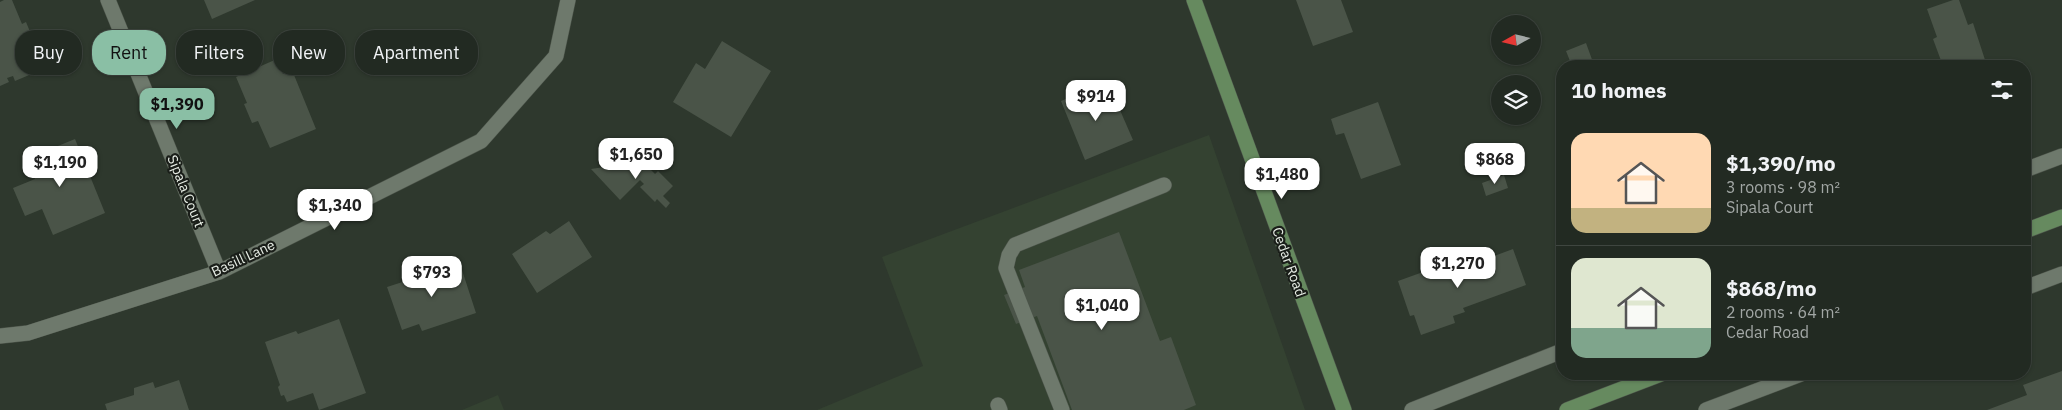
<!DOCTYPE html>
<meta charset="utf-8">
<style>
body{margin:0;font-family:"IBM Plex Sans",sans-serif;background:#2e362f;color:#f1f3f6;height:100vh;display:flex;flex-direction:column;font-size:19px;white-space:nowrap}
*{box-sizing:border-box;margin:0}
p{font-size:16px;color:#a2a7a5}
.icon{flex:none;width:28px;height:28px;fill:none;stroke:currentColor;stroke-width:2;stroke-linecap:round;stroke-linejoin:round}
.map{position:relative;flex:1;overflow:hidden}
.details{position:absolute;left:1556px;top:60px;width:475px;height:320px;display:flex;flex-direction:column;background:#222a22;border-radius:20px;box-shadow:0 1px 4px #0004,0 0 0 1px #3f4640}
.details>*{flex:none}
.banner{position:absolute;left:15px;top:30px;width:475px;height:45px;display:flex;gap:10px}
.needle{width:32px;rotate:262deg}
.buttons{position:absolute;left:1491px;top:15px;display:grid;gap:10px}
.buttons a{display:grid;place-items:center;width:50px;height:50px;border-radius:50%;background:#222a22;box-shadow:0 1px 4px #0004,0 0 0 1px #3f4640;font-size:25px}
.price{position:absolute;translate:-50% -42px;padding:0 11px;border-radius:10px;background:#fff;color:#222;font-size:16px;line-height:32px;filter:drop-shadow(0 1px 2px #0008)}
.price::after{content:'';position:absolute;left:50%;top:30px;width:15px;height:11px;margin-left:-8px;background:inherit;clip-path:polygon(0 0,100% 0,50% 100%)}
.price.selected{background:#8abfa5;color:#111}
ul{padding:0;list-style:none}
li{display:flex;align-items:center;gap:15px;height:125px;padding:0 15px}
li+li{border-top:1px solid #3f4640}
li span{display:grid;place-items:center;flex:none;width:140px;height:100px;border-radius:15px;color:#555}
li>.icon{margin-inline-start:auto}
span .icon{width:60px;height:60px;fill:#fffc;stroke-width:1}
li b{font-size:21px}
h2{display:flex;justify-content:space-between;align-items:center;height:60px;padding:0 15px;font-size:21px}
.tag{padding:0 18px;border-radius:20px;background:#222a22;box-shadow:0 1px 4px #0004,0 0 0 1px #3f4640;font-size:18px;line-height:45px}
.tag.selected{background:#8abfa5;color:#111}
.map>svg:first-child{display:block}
.built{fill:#344231}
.building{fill:#4a5448}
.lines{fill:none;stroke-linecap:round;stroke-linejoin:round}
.lane-casing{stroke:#4d554b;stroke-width:16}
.street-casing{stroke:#4d554b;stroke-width:16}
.secondary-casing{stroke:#4d554b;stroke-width:16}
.lane{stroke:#6e796c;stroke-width:15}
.street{stroke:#6e796c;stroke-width:15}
.secondary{stroke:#668a5f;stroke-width:15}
.labels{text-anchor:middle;stroke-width:4.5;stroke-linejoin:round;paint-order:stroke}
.street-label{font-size:14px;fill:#e8eee6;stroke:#1a1e19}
</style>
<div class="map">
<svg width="2062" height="410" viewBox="0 0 2062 410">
<rect width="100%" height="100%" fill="#2e382d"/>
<path class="built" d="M1209,135L1305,410H817L923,366L882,257Z
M498,395L504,410H462Z"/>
<path class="building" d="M4,0H12L22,24L26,22L33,39L27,41L41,70L15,81L13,76L7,78L9,82L0,86V2Z
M204,0H255L212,19Z
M1296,0H1341L1353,32L1313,46Z
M1953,0H1959L1968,25L1973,23L1987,66H1943L1933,39L1937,37L1927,9Z
M722,41L771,71L731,137L673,102L696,63L705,69Z
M1586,43L1594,65L1572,66L1566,51Z
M277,59L283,74L292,70L316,129L270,148L258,121L252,123L244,104L247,103L236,77Z
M1099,85L1104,97L1113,94L1133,140L1085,160L1061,101Z
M1378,102L1401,165L1361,179L1344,133L1336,135L1331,119Z
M75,139L105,213L53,235L42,209L25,216L13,188L35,179L26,159Z
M663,158L651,170L655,174L658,171L673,186L663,196L670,203L666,208L657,199L655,202L640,187L644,184L640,180L620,200L591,169Z
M1504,175L1508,188L1486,196L1482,183Z
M569,221L592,257L537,293L512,254L546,231L550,234Z
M1119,232L1160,341L1171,337L1196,405L1184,410H1072L1037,316L1016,324L1004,295L1025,287L1019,270Z
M1513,249L1526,285L1463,308L1465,312L1453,316L1455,323L1421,335L1414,315L1410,316L1398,281L1448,263L1451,272Z
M460,264L476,313L422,331L419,324L402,330L387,287L418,277L416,271L435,265L438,272Z
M339,319L366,393L319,410L313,393L287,402L284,395L281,396L278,387L280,385L265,342L296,331L298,334Z
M2062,371V410H1987L2027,395L2023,385Z
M179,380L189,410H107L105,404L134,395V388L153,382L155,388Z"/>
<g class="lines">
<defs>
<path id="lane" d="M2025,170L2062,156
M2025,288L2062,274
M998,405L1000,410
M1062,410L1006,268L1009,255L1015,245L1164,185
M1412,410L1562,351
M1706,410L1801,374"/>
<path id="street" d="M108,0L219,272
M0,336L28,333L219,272L481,141L556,56L568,0"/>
<path id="secondary" d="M1194,0L1344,410
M2025,231L2062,217
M1567,410L1661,374"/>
</defs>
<use href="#lane" class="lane-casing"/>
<use href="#street" class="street-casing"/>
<use href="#secondary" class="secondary-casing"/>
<use href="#lane" class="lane"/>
<use href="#street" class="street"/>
<use href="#secondary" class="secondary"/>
</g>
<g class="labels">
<g class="street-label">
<text transform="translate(186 191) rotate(68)" y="5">Sipala Court</text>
<text transform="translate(243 258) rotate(-25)" y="5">Basill Lane</text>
<text transform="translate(1289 262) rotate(70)" y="5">Cedar Road</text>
</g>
</g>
</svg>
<div class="buttons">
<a><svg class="needle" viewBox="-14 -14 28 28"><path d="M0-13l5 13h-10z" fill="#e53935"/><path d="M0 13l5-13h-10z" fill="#a2a7a5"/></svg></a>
<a><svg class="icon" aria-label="layers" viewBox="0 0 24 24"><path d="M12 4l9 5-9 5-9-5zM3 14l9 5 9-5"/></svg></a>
</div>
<b class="price" style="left:1096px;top:122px">$914</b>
<b class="price selected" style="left:177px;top:130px">$1,390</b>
<b class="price" style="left:636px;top:180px">$1,650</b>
<b class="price" style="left:1495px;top:185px">$868</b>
<b class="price" style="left:60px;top:188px">$1,190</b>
<b class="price" style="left:1282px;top:200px">$1,480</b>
<b class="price" style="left:335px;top:231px">$1,340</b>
<b class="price" style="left:1458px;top:289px">$1,270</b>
<b class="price" style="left:432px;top:298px">$793</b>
<b class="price" style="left:1102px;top:331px">$1,040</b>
<div class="banner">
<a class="tag">Buy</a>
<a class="tag selected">Rent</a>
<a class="tag">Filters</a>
<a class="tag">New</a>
<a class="tag">Apartment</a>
</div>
<section class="details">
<h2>10 homes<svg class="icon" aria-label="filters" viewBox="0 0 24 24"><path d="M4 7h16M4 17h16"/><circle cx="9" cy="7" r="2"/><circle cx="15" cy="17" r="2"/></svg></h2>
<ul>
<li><span style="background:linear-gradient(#ffd9b3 75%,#c2b280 0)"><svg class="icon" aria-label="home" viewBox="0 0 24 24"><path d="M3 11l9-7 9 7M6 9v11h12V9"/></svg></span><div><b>$1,390/mo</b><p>3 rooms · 98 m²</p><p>Sipala Court</p></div></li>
<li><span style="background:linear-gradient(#dfe7d0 70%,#7fa58c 0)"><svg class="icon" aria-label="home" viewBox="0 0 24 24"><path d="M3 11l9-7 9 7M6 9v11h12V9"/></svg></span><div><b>$868/mo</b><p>2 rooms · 64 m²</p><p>Cedar Road</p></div></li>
</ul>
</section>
</div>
